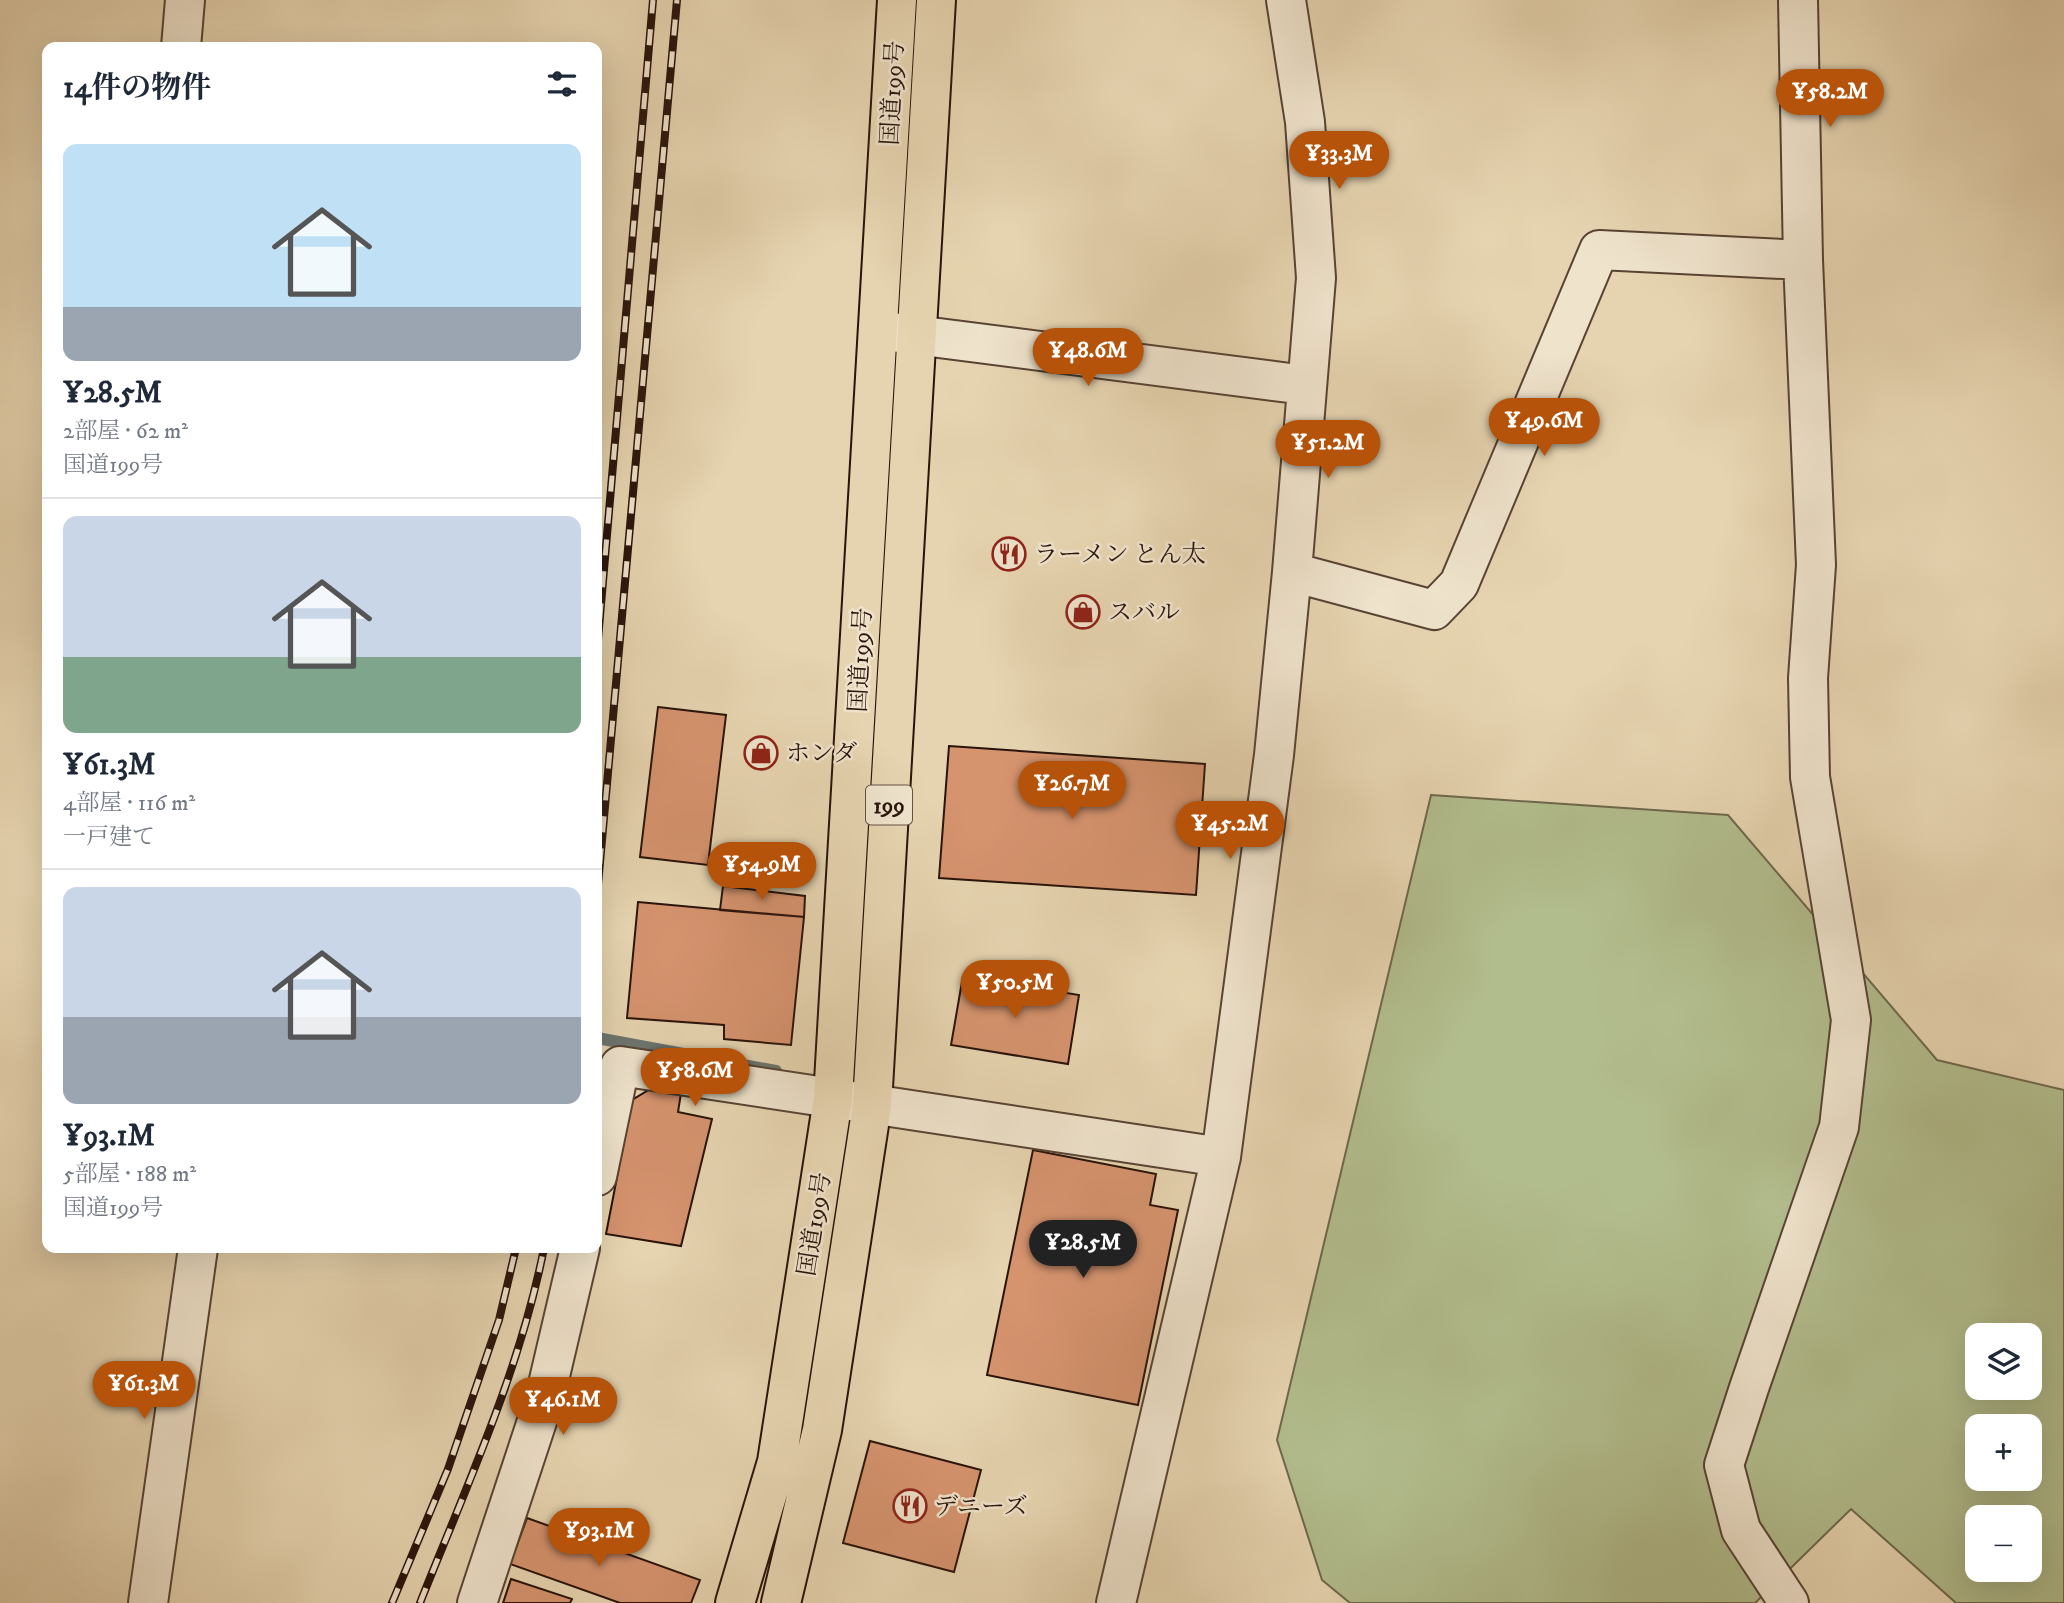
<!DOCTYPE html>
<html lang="ja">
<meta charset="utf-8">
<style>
body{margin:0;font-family:"IM FELL DW Pica","Noto Serif JP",serif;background:#f6f6f7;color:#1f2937;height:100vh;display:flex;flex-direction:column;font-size:26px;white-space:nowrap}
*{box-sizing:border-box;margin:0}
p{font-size:23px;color:#747a83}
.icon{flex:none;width:38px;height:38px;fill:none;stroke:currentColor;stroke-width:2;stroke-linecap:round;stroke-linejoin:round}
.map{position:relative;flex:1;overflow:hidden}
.drawer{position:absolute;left:42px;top:42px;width:560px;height:1211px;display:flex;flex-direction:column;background:#fff;border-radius:14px;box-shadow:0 7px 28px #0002}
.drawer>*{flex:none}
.tools{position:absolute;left:1965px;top:1323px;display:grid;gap:14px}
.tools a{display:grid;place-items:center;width:77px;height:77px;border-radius:14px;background:#fff;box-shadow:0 7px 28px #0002;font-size:35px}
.price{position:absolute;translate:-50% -60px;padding:0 16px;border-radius:24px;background:#b45309;color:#fff;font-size:23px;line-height:46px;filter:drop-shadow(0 2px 4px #0008)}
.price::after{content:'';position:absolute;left:50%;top:42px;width:21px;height:16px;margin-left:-10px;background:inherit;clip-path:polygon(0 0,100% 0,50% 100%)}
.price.active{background:#222;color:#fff}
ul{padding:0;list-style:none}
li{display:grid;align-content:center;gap:14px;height:371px;padding:0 21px}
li+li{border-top:2px solid #e0e1e3}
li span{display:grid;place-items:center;height:217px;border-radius:14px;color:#555}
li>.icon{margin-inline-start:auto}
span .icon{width:126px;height:126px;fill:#fffc;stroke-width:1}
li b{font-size:30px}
h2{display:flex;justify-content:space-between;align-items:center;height:84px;padding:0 21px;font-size:30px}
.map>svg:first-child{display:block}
.green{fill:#b2bd8d;stroke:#6e684c;stroke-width:2;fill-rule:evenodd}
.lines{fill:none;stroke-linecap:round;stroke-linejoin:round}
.stream{stroke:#6c7570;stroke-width:12}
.building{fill:#d5936e;stroke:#29130b;stroke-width:2}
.minor-casing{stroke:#584334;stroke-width:42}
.trunk-casing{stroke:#29130b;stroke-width:42}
.minor{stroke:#efe3cc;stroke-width:38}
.trunk{stroke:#e6d4b0;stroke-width:38}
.rail-casing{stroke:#29130b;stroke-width:8}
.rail{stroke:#efe3cc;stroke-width:5;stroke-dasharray:16;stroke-linecap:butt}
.labels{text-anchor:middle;stroke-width:5;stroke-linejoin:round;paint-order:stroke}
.shield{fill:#efe3cc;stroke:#645145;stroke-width:2}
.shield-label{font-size:23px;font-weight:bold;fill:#29130b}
.street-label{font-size:24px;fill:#29130b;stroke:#efe3cc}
.poi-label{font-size:24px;fill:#29130b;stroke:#efe3cc;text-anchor:start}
</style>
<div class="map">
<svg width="2064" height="1603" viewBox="0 0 2064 1603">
<rect width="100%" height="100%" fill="#e6d4b0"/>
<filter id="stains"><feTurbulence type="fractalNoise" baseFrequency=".00286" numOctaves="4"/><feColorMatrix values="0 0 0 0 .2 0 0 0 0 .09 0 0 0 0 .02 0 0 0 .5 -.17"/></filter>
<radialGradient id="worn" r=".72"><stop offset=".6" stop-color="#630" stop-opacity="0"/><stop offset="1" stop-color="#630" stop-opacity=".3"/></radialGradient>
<path class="green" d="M1431,795L1728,815L1937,1060L2064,1090V1603H1956L1851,1509L1755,1603H1350L1322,1580L1277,1440ZM1978,1335H2030V1388H1978ZM1978,1426H2030V1479H1978ZM1978,1517H2030V1570H1978Z"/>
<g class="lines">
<path class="stream" d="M597,1038L776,1071"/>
</g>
<path class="building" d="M658,707L726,715L708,865L640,857Z
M949,746L1205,764L1196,895L939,878Z
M723,886L805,896L804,917L720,910Z
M638,902L804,917L791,1045L724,1039V1025L627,1018Z
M963,976L1079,995L1068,1064L951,1045Z
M652,1088L681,1093L678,1112L712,1119L681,1246L606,1234L632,1100Z
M1033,1150L1156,1174L1150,1205L1178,1210L1138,1405L987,1375Z
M870,1441L981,1470L954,1572L843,1543Z
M527,1518L700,1580L691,1603H620L510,1564Z
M511,1579L572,1599L570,1603H503Z"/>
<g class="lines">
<defs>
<path id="minor" d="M181,47L185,0
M884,331L1305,385
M1292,572L1434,610L1459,584L1599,250L1803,260
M597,1176L620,1066L1221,1157
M148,1603L198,1248
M477,1603L545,1397L580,1248
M1116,1603L1221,1157L1274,755L1292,572L1316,278L1305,122L1286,0
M1789,1603L1741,1530L1724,1465L1749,1388L1839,1127L1851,1020L1810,777L1808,678L1816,565L1803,260L1798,0"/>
<path id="trunk" d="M735,1603L777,1462L833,1099L897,0
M781,1603L822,1430L872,1105L936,0"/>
</defs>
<use href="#minor" class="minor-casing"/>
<use href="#trunk" class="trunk-casing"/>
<use href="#minor" class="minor"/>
<use href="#trunk" class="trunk"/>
<defs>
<path id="rail" d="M597,651L653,0
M597,896L677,0
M392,1603L448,1469L499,1320L516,1248
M420,1603C466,1487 520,1371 544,1248"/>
</defs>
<use href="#rail" class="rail-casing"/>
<use href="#rail" class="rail"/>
</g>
<defs>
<symbol id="restaurant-ring" viewBox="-11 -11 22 22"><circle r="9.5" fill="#efe3cc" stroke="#8f2418" stroke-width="1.5"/><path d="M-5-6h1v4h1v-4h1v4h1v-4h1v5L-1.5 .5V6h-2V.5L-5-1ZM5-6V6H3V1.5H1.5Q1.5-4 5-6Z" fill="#8f2418"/></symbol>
<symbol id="shop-ring" viewBox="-11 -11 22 22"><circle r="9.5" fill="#efe3cc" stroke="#8f2418" stroke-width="1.5"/><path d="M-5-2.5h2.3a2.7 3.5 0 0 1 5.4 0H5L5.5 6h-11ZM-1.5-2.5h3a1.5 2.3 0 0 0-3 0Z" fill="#8f2418"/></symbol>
</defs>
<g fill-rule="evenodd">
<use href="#restaurant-ring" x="990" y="535" width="38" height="38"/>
<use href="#shop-ring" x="1064" y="593" width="38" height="38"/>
<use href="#shop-ring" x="742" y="734" width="38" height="38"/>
<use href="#restaurant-ring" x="891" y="1487" width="38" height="38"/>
</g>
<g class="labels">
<rect class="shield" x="866" y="785.5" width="46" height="39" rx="5"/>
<g class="shield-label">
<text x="889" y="813">199</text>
</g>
<g class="street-label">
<text transform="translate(892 93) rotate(-87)" y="8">国道199号</text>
<text transform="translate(860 660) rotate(-87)" y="8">国道199号</text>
<text transform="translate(814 1224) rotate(-81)" y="8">国道199号</text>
</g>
<g class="poi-label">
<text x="1034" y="562">ラーメン とん太</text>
<text x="1108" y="620">スバル</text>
<text x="786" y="761">ホンダ</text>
<text x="934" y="1514">デニーズ</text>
</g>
</g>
<rect width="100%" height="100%" filter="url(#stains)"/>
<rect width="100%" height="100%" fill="url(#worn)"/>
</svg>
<div class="tools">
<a><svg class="icon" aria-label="layers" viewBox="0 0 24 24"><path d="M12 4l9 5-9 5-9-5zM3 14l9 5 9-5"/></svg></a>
<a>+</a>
<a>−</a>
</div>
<b class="price" style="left:1830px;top:129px">¥58.2M</b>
<b class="price" style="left:1339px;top:191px">¥33.3M</b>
<b class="price" style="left:1088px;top:388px">¥48.6M</b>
<b class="price" style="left:1544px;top:458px">¥49.6M</b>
<b class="price" style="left:1328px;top:480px">¥51.2M</b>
<b class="price" style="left:1072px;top:821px">¥26.7M</b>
<b class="price" style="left:1230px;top:861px">¥45.2M</b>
<b class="price" style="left:762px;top:902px">¥54.9M</b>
<b class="price" style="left:1015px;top:1020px">¥50.5M</b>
<b class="price" style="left:695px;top:1108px">¥58.6M</b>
<b class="price active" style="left:1083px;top:1280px">¥28.5M</b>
<b class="price" style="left:144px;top:1421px">¥61.3M</b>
<b class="price" style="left:563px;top:1437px">¥46.1M</b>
<b class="price" style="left:599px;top:1568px">¥93.1M</b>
<section class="drawer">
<h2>14件の物件<svg class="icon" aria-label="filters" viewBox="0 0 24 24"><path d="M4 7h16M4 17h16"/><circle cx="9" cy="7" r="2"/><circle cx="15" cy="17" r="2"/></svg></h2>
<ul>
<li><span style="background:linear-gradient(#bfe0f5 75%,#9aa5b1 0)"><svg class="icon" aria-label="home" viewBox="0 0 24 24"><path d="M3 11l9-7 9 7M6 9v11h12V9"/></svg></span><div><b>¥28.5M</b><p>2部屋 · 62 m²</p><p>国道199号</p></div></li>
<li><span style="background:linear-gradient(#c9d6e8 65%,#7fa58c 0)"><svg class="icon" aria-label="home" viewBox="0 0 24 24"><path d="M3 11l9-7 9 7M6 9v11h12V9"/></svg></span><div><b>¥61.3M</b><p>4部屋 · 116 m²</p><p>一戸建て</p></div></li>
<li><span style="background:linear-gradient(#c9d6e8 60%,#9aa5b1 0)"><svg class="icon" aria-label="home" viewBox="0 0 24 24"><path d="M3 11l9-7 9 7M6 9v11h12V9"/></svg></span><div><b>¥93.1M</b><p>5部屋 · 188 m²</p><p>国道199号</p></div></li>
</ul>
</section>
</div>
